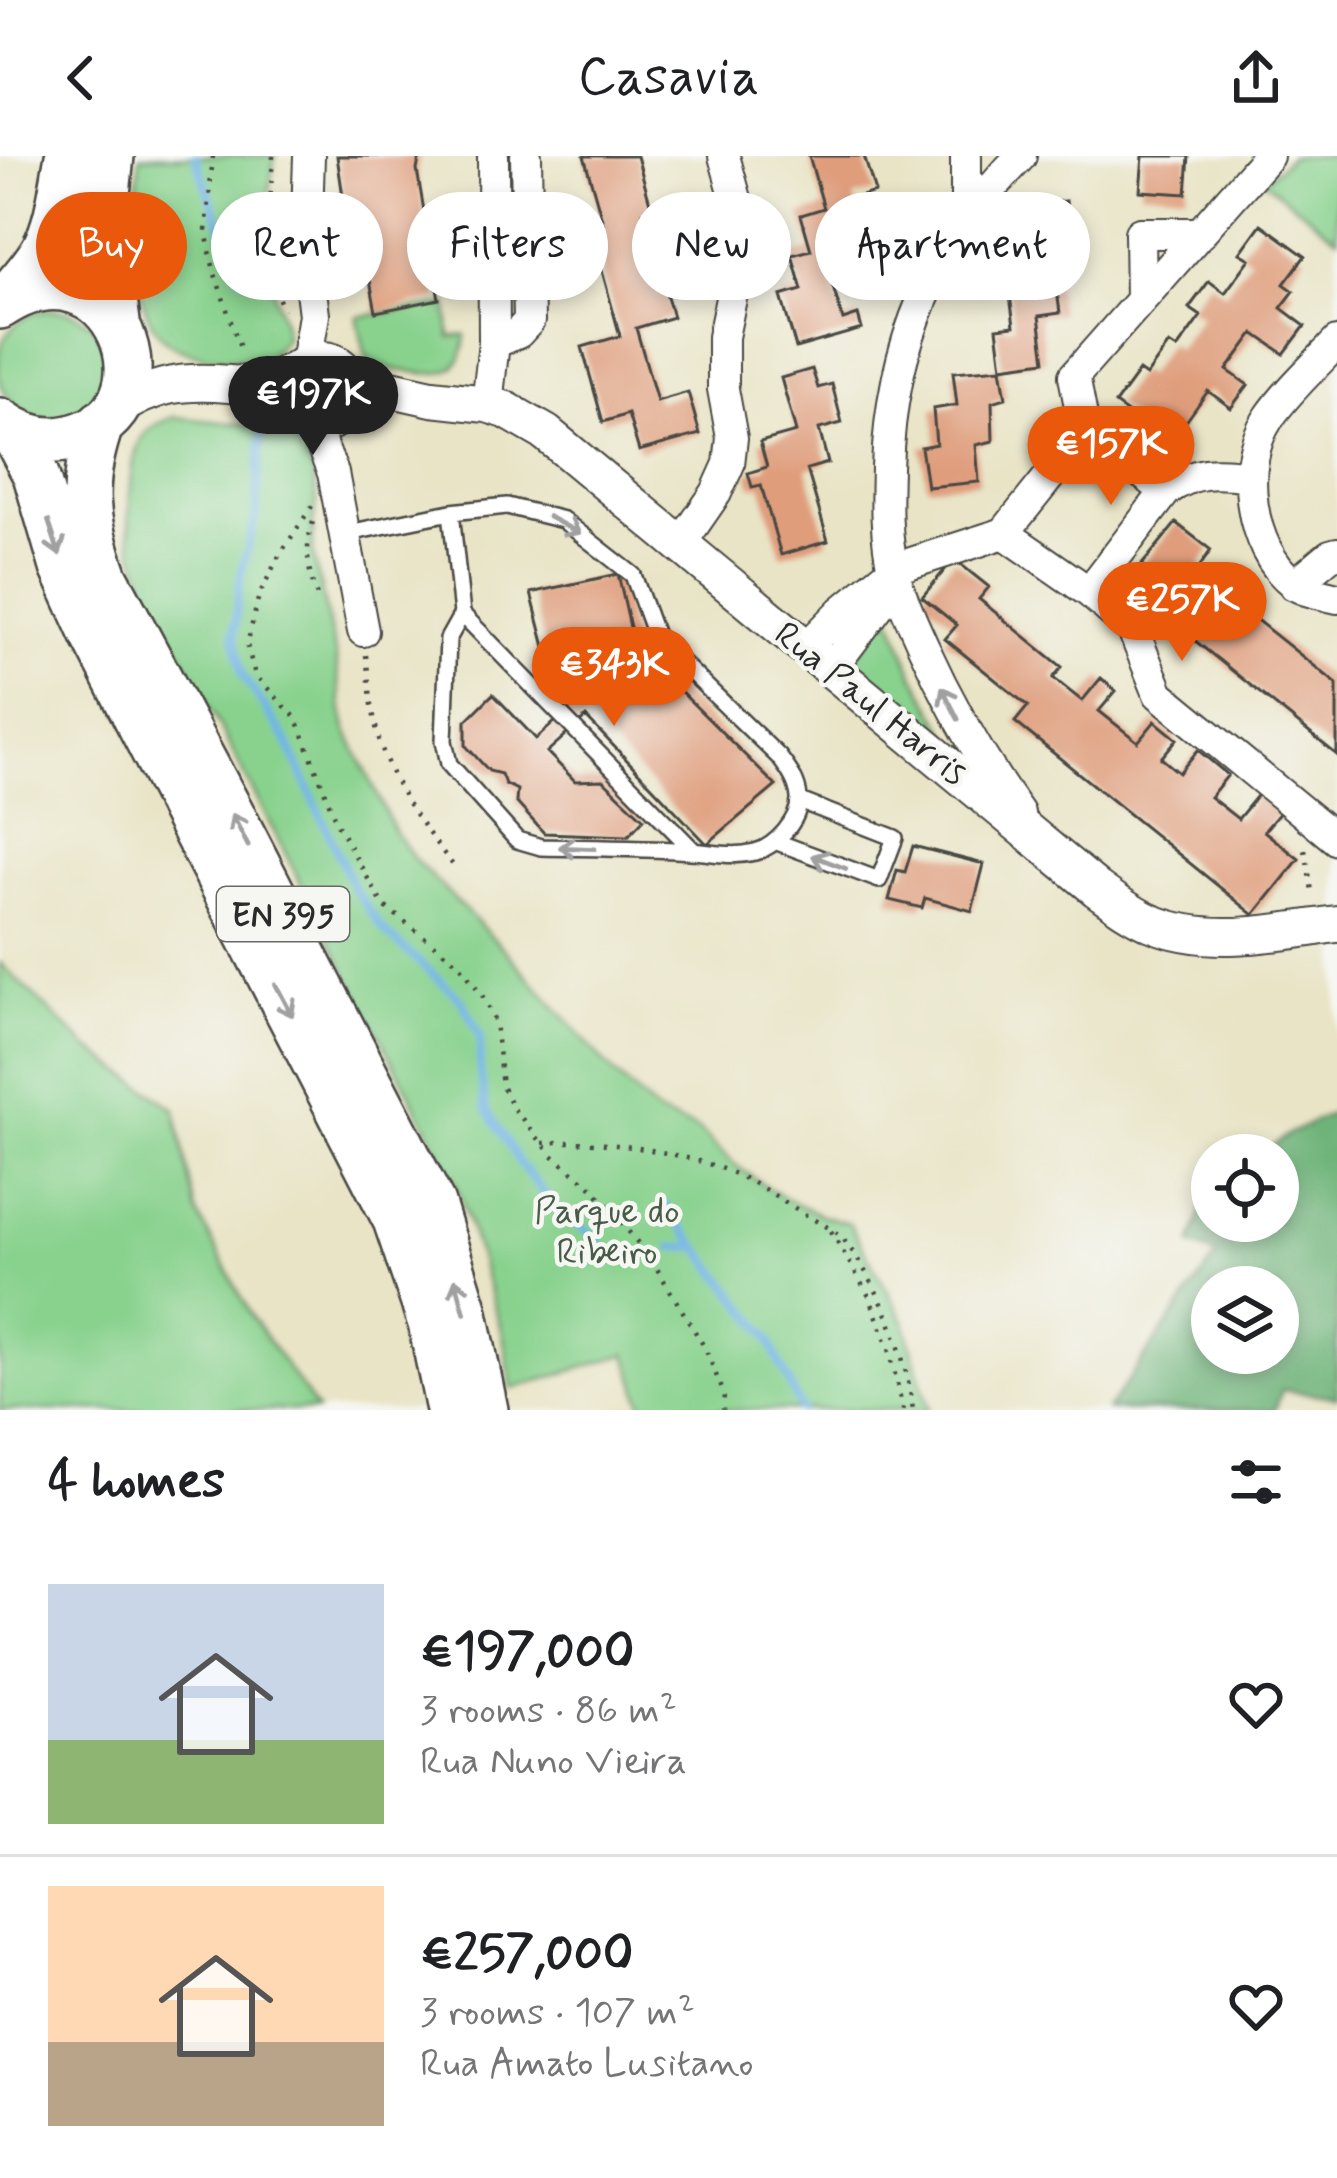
<!DOCTYPE html>
<meta charset="utf-8">
<style>
body{margin:0;font-family:Mynerve,sans-serif;background:#f6f6f6;color:#202124;height:100vh;display:flex;flex-direction:column;font-size:45px;white-space:nowrap}
*{box-sizing:border-box;margin:0}
p{font-size:39px;color:#757577}
.icon{flex:none;width:66px;height:66px;fill:none;stroke:currentColor;stroke-width:2;stroke-linecap:round;stroke-linejoin:round}
.map{position:relative;height:1254px;overflow:hidden}
.panel{display:flex;flex-direction:column;background:#fff;flex:1}
.panel>*{flex:none}
.banner{position:absolute;left:36px;top:36px;width:1266px;height:108px;display:flex;gap:24px}
.buttons{position:absolute;left:1191px;top:978px;display:grid;gap:24px}
.buttons a{display:grid;place-items:center;width:108px;height:108px;border-radius:50%;background:#fff;box-shadow:0 6px 18px #0003;font-size:60px}
.price{position:absolute;translate:-50% -102px;padding:0 27px;border-radius:42px;background:#ea580c;color:#fff;font-size:39px;line-height:78px;filter:drop-shadow(0 3px 6px #0008)}
.price::after{content:'';position:absolute;left:50%;top:72px;width:36px;height:27px;margin-left:-18px;background:inherit;clip-path:polygon(0 0,100% 0,50% 100%)}
.price.current{background:#222;color:#fff}
ul{padding:0;list-style:none}
li{display:flex;align-items:center;gap:36px;height:300px;padding:0 48px}
li+li{border-top:3px solid #e0e0e0}
li span{display:grid;place-items:center;flex:none;width:336px;height:240px;border-radius:0px;color:#555}
li>.icon{margin-inline-start:auto}
span .icon{width:144px;height:144px;fill:#fffc;stroke-width:1}
li b{font-size:51px}
h2{display:flex;justify-content:space-between;align-items:center;height:144px;padding:0 48px;font-size:51px}
.tag{padding:0 42px;border-radius:54px;background:#fff;box-shadow:0 6px 18px #0003;font-size:42px;line-height:108px}
.tag.current{background:#ea580c;color:#fff}
header{display:flex;justify-content:space-between;align-items:center;height:156px;padding:0 48px;background:#fff;font-size:54px;font-weight:600}
.map>svg:first-child{display:block}
.green{fill:#89d28e;stroke:#5a7e5c;stroke-width:3}
.forest{fill:#6eb479;stroke:#4c7052;stroke-width:3;fill-rule:evenodd}
.lines{fill:none;stroke-linecap:round;stroke-linejoin:round}
.stream{stroke:#72b4e6;stroke-width:8}
.building{fill:#df9d7b}
.service-casing{stroke:#484742;stroke-width:20}
.minor-casing{stroke:#484742;stroke-width:34}
.tertiary-casing{stroke:#484742;stroke-width:40}
.primary-casing{stroke:#484742;stroke-width:50}
.path{stroke:#484742;stroke-width:4.5;stroke-dasharray:3 9;stroke-linecap:butt}
.service{stroke:#fff;stroke-width:15}
.minor{stroke:#fff;stroke-width:30}
.tertiary{stroke:#fff;stroke-width:36}
.primary{stroke:#fff;stroke-width:45}
.oneway{stroke:#a0a0a0}
.labels{text-anchor:middle;stroke-width:9;stroke-linejoin:round;paint-order:stroke}
.shield{fill:#f6f6f2;stroke:#686867;stroke-width:3}
.shield-label{font-size:33px;font-weight:bold;fill:#2b2b2b}
.street-label{font-size:36px;fill:#2b2b2b;stroke:#f6f6f2}
.park-label{font-size:36px;fill:#475d49;stroke:#f6f6f2}
</style>
<header><svg class="icon" aria-label="back" viewBox="0 0 24 24"><path d="M15 5l-7 7 7 7"/></svg>Casavia<svg class="icon" aria-label="share" viewBox="0 0 24 24"><path d="M12 15V3M7 8l5-5 5 5M5 13v7h14v-7"/></svg></header>
<div class="map">
<svg width="1337" height="1254" viewBox="0 0 1337 1254">
<rect width="100%" height="100%" fill="#f6f6f2"/>
<filter id="ink" filterUnits="userSpaceOnUse"><feTurbulence type="fractalNoise" baseFrequency=".00833" numOctaves="2"/><feDisplacementMap in="SourceGraphic" scale="24" xChannelSelector="R" yChannelSelector="G"/><feConvolveMatrix kernelMatrix="1 2 1 2 8 2 1 2 1" color-interpolation-filters="sRGB"/></filter>
<filter id="wash" filterUnits="userSpaceOnUse"><feTurbulence type="fractalNoise" baseFrequency=".004" numOctaves="4" result="noise"/><feDisplacementMap in="SourceGraphic" scale="48" xChannelSelector="R" yChannelSelector="G"/><feGaussianBlur stdDeviation="2.7" result="paint"/><feColorMatrix in="noise" values="0 0 0 0 0 0 0 0 0 0 0 0 0 0 0 0 0 1.4 0 .05"/><feComposite in="paint" operator="in"/></filter>
<g filter="url(#wash)">
<rect width="100%" height="100%" fill="#e9e4c6"/>
<path class="green" d="M140,0H275C268,41 263,75 269,117C273,141 285,159 285,183L265,203C236,204 198,204 172,189C123,159 136,50 140,0Z
M1291,0H1337V82L1264,25Z
M448,148L450,181L466,179C463,216 446,221 412,216C394,214 382,211 366,201L357,161Z
M-2 209a55 55 0 1 1 110 0a55 55 0 1 1-110 0Z
M174,261L276,272L292,282L306,298L313,319L317,345L313,367V397L336,501L341,548L346,573L395,677L414,703L504,793L615,919L658,958L697,973L734,1008L777,1038L821,1059L849,1067L904,1164L929,1254H644L627,1198L512,1233L503,1179L457,1029L153,442C129,395 125,373 132,320C133,307 135,293 142,282C149,270 162,266 174,261Z
M888,451L913,517L956,593L949,592L860,515L855,505Z
M0,807L86,890L175,953L196,1055L253,1163L317,1254H0Z"/>
<path class="forest" d="M1337,955V1241L1282,1234L1275,1254H1107L1217,1099L1191,1088L1207,1037L1212,1034V1065H1278V999H1259L1290,977ZM1212,1131H1278V1197H1212Z"/>
<g class="lines">
<path class="stream" d="M195,0L240,120
M261,277L256,359L240,422L234,480L243,520L287,585L354,733L384,775L461,843L480,880V916L486,952L520,1008L559,1056L600,1084
M664,1048L767,1179L801,1254
M673,1091L698,1092"/>
</g>
<g id="blocks">
<path class="building" d="M337,0H420L417,14L439,143L376,156L367,108L353,109Z
M584,0H637L652,54L643,57L673,161L636,172L657,245L688,236L700,278L639,295L628,258L603,266L582,191L620,180L590,71L603,67Z
M809,0H864L875,36L854,42L864,77L842,83L853,122L832,128L843,164L858,159L862,173L796,192L781,140L802,134L792,99L811,94L801,59L824,52Z
M1143,0H1189L1186,38L1140,35Z
M1066,45L1071,86L1051,89L1060,157L1039,160L1045,205L1002,211L997,172L1014,170L1004,93L1023,91L1018,50Z
M1261,68L1305,100L1284,128L1294,135L1281,152L1305,170L1284,198L1254,177L1227,214L1248,229L1231,252L1208,235L1170,288L1115,248L1139,215L1146,220L1169,188L1177,193L1201,160L1189,152L1209,125L1225,137L1250,103L1240,97Z
M1001,212L1006,242L992,246L993,285L976,289L979,326L927,331L921,291L936,288L933,253L957,249L953,216Z
M812,213L818,232L832,228L842,267L819,273L828,307L807,313L828,385L781,399L761,329L752,331L748,317L767,311L760,286L796,276L781,222Z
M1176,367L1211,394L1196,416L1337,528V599L1158,455L1172,436L1140,411Z
M954,403L989,431L979,443L1062,511L1053,522L1082,545L1101,522L1116,535L1099,555L1138,586L1155,565L1177,583L1161,602L1179,617L1198,594L1228,619L1210,641L1238,663L1260,636L1282,654L1264,675L1299,703L1254,759L1015,566L1028,550L945,483L957,469L922,441Z
M618,418L634,489L776,630L707,688L586,561L547,596L575,625L603,624L644,663L628,680L544,677L516,646L517,634L505,628L501,618L489,615L466,590V565L493,538L536,583L591,533L557,537L531,437Z
M913,690L984,708L972,755L925,742L922,752L889,744L897,714L905,716Z"/>
</g>
</g>
<g filter="url(#ink)">
<use href="#blocks" fill-opacity="0" stroke="#484742" stroke-width="3"/>
<g class="lines">
<defs>
<path id="service" d="M343,378L451,356L507,350L563,364L633,419L656,482L779,601C788,613 798,626 799,642C800,664 775,691 755,696C732,702 713,696 690,695C641,692 591,692 541,691L517,684L449,608L444,585L448,483L462,458L451,356
M462,458L694,695
M777,686L879,724L895,682L800,645"/>
<path id="minor" d="M966,0V62
M1141,144L1140,77H1201
M1337,186C1314,211 1287,235 1268,263C1238,308 1249,393 1293,427C1303,436 1324,438 1337,442
M494,187L518,177L529,165L526,0
M306,207L314,159L306,94L309,0
M487,248L494,187L493,0
M299,258L321,288L333,317L363,475
M1085,276L1166,335L1089,436
M1166,335C1196,313 1216,316 1251,320
M1004,377L1089,436L1133,474L1159,538L1337,684
M680,389L716,337L729,308L732,282L723,233V181L745,75L724,0
M1294,429L1330,399L1337,397
M806,492L842,455L893,413L1004,377L1085,276L1074,220L1268,0
M831,513L884,443L893,413
M1019,657C981,604 950,549 923,490C912,465 899,439 893,413C885,380 886,346 887,312C891,187 934,90 1021,0"/>
<path id="tertiary" d="M351,224L432,242L487,248L506,254L546,277L1097,733C1114,745 1132,759 1152,767C1209,791 1278,776 1337,768
M114,254C155,228 181,224 229,228C241,229 255,228 266,232C273,235 284,241 290,246C303,256 308,270 328,266C364,257 358,203 320,204C310,204 274,225 261,230"/>
<path id="primary" d="M111,0L104,66L117,166
M2,147C17,130 33,113 44,94C59,66 62,31 68,0
M0,150C114,74 184,255 70,282C44,288 21,281 0,265
M101,267C80,326 84,363 105,421L231,657L432,1048L464,1152L485,1254
M12,274L36,319L63,411L93,477L396,1064L431,1167L449,1254"/>
</defs>
<use href="#service" class="service-casing"/>
<use href="#minor" class="minor-casing"/>
<use href="#tertiary" class="tertiary-casing"/>
<use href="#primary" class="primary-casing"/>
<path class="path" d="M213,0L206,75L214,115L242,198
M273,0C271,46 261,113 284,154
M312,350L279,400L259,439L247,489L255,519L297,563L337,668L383,749L459,808L482,839L495,866L502,930L513,952L552,999L593,1032L651,1103L705,1192L724,1238L723,1254
M313,366C304,389 308,417 317,440
M366,499C369,524 371,550 377,575C389,627 424,673 457,714
M1305,694L1313,741
M543,987C593,982 678,995 725,1014C754,1025 780,1043 806,1059C818,1067 837,1074 844,1084C881,1132 905,1194 913,1254
M831,1075L870,1142L890,1196L903,1254"/>
<use href="#service" class="service"/>
<use href="#minor" class="minor"/>
<use href="#tertiary" class="tertiary"/>
<use href="#primary" class="primary"/>
</g>
<defs><path id="oneway-shaft" d="M-6 0H5M1.5-3L5.5 0L1.5 3" fill="none" stroke-width="1.6" stroke-linecap="round" stroke-linejoin="round" transform="scale(3)"/></defs>
<g class="oneway">
<use href="#oneway-shaft" transform="translate(564 369) rotate(28)"/>
<use href="#oneway-shaft" transform="translate(54 382) rotate(72)"/>
<use href="#oneway-shaft" transform="translate(950 547) rotate(-117)"/>
<use href="#oneway-shaft" transform="translate(240 674) rotate(-117)"/>
<use href="#oneway-shaft" transform="translate(577 692) rotate(-178)"/>
<use href="#oneway-shaft" transform="translate(829 706) rotate(-159)"/>
<use href="#oneway-shaft" transform="translate(284 844) rotate(62)"/>
<use href="#oneway-shaft" transform="translate(460 1140) rotate(-105)"/>
</g>
</g>
<g class="labels">
<rect class="shield" x="217" y="731" width="132" height="54" rx="9"/>
<g class="shield-label">
<text x="283" y="770">EN 395</text>
</g>
<g class="street-label">
<text transform="translate(872 546) rotate(39)" y="13">Rua Paul Harris</text>
</g>
<g class="park-label">
<text x="607" y="1066">Parque do<tspan x="607" dy="41">Ribeiro</tspan></text>
</g>
</g>
</svg>
<div class="buttons">
<a><svg class="icon" aria-label="locate" viewBox="0 0 24 24"><circle cx="12" cy="12" r="6"/><path d="M12 2v4M12 18v4M2 12h4M18 12h4"/></svg></a>
<a><svg class="icon" aria-label="layers" viewBox="0 0 24 24"><path d="M12 4l9 5-9 5-9-5zM3 14l9 5 9-5"/></svg></a>
</div>
<b class="price current" style="left:313px;top:302px">€197K</b>
<b class="price" style="left:1111px;top:352px">€157K</b>
<b class="price" style="left:1182px;top:508px">€257K</b>
<b class="price" style="left:614px;top:573px">€343K</b>
<div class="banner">
<a class="tag current">Buy</a>
<a class="tag">Rent</a>
<a class="tag">Filters</a>
<a class="tag">New</a>
<a class="tag">Apartment</a>
</div>
</div>
<section class="panel">
<h2>4 homes<svg class="icon" aria-label="filters" viewBox="0 0 24 24"><path d="M4 7h16M4 17h16"/><circle cx="9" cy="7" r="2"/><circle cx="15" cy="17" r="2"/></svg></h2>
<ul>
<li><span style="background:linear-gradient(#c9d6e8 65%,#8fb573 0)"><svg class="icon" aria-label="home" viewBox="0 0 24 24"><path d="M3 11l9-7 9 7M6 9v11h12V9"/></svg></span><div><b>€197,000</b><p>3 rooms · 86 m²</p><p>Rua Nuno Vieira</p></div><svg class="icon" aria-label="heart" viewBox="0 0 24 24"><path d="M12 20l-8-8c-3-5 5-10 8-4 3-6 11-1 8 4z"/></svg></li>
<li><span style="background:linear-gradient(#ffd9b3 65%,#b9a48a 0)"><svg class="icon" aria-label="home" viewBox="0 0 24 24"><path d="M3 11l9-7 9 7M6 9v11h12V9"/></svg></span><div><b>€257,000</b><p>3 rooms · 107 m²</p><p>Rua Amato Lusitano</p></div><svg class="icon" aria-label="heart" viewBox="0 0 24 24"><path d="M12 20l-8-8c-3-5 5-10 8-4 3-6 11-1 8 4z"/></svg></li>
</ul>
</section>
